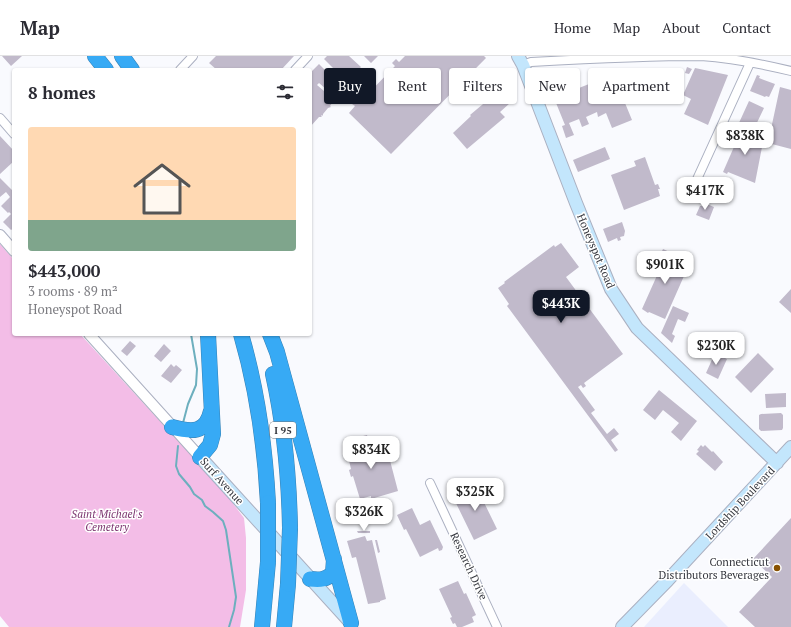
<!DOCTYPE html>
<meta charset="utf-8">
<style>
body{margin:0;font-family:"PT Serif",serif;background:#f2f2f3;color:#2b2b33;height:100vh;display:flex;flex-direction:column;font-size:15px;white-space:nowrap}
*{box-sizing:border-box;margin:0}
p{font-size:13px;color:#7c7c81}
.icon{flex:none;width:22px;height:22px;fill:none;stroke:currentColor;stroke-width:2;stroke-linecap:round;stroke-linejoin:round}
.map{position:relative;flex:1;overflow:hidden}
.drawer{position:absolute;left:12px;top:12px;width:300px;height:268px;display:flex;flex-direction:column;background:#fff;border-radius:4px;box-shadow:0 1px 3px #0004}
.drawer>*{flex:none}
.guide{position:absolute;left:324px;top:12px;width:380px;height:36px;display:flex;gap:8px}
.price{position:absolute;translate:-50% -34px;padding:0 9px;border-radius:8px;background:#fff;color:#222;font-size:13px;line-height:26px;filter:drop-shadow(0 1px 2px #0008)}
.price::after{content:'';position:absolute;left:50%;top:24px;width:12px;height:9px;margin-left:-6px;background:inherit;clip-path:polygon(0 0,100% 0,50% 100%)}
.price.current{background:#111827;color:#fff}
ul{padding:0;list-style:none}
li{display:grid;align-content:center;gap:8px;height:212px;padding:0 16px}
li+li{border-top:1px solid #e1e1e2}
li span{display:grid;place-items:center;height:124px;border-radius:4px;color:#555}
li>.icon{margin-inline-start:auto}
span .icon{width:72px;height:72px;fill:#fffc;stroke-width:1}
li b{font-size:17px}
h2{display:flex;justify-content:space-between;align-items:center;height:48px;padding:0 16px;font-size:17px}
.chip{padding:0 14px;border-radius:4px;background:#fff;box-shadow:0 1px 3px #0004;font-size:14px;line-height:36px}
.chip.current{background:#111827;color:#fff}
header{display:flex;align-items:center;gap:24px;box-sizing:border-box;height:56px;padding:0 20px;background:#fff;border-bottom:1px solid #e1e1e2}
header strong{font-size:19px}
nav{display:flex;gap:22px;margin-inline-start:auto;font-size:14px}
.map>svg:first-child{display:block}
.built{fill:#eaeefe}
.green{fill:#f3bde7}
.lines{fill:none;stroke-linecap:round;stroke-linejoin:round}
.stream{stroke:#6dafbe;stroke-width:2}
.building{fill:#c1bacb;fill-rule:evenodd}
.minor-casing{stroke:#abb0c1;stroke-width:10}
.tertiary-casing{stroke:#abb0c1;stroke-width:12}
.secondary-casing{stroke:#abb0c1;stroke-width:14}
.motorway-casing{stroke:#3782b5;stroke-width:16}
.minor{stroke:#fff;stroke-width:8}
.tertiary{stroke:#fff;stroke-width:10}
.secondary{stroke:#c3e6fc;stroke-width:12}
.motorway{stroke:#37aaf5;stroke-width:15}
.motorway-bridge-casing{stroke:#3782b5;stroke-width:16;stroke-linecap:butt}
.motorway-bridge{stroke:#37aaf5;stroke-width:15}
.poi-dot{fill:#885102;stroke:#fff;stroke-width:1.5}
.labels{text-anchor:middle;stroke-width:3;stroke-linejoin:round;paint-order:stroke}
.shield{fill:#fff;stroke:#727479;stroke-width:1}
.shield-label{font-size:10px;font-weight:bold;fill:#36383f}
.street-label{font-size:11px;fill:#36383f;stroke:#fff}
.park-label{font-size:11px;font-style:italic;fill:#7c3670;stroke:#fff}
.poi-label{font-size:11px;fill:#36383f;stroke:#fff;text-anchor:end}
</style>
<header>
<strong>Map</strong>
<nav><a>Home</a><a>Map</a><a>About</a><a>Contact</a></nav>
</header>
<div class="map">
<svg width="791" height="571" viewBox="0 0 791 571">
<rect width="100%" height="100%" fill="#f9fafe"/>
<path class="built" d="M684,527L728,571H644Z"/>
<path class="green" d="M0,188L14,204V278H80L222,433L244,462L246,482V534L240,571H9L0,560Z"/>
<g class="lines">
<path class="stream" d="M183,367L188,348L196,329L197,313L191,278
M178,390L176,410L179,418L190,431L194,438L202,444L205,450L213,456L223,465L226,474L236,541L234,554L229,571"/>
</g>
<path class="building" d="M2,0H22L11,10Z
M216,0H294L281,14H217L209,7Z
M327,0H349L361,11L357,15L361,18L350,29L324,3Z
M364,0H378L371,7Z
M405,0H484L486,2L391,98L349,57L355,50L352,48L357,43L360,46L395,10L392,7L396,3L399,6Z
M319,8L332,21L335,19L344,27L339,33L340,34L338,35L337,34L331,41L334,44L330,50L331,51L328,52L323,58V60L322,59L321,60L322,61H319L310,71V17ZM319,27L326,33L324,35L317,29Z
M687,11L692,13L689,18L685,17Z
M695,12L728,19L708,69L684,58L691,43L683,39Z
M614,18L624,43L626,42L627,46L625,47L632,64L612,72L606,57L598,61L597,56L586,61L589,68L582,71L579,63L569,67L574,79L566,82L562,70L565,69L554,42Z
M757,19L760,20L759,22L775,28L769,41L766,40L765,41L750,35Z
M780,31L791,34V93L768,87Z
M675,35L679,38L675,44L671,41Z
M503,38L507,42L506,43L508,45L509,44L511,46L500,56L505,61L467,93L453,77L471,60L470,59L489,43L494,48L497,46L496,44Z
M749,45L764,52L753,75L750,74L753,76L752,78L746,76L747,73L738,69Z
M734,72L763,86L755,127L728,116L727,118L723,116L737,84L730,81Z
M0,80L14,95V105L0,118Z
M605,91L610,103L578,116L573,104Z
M645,101L655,129L658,128L660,133H658L660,140L624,154L611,119L636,110L634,105Z
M0,122L14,136V172L11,174L3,166L11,158L9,156L8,157L1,150L10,141L6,136L0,141Z
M704,147L714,151L709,164L696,159L700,150H702Z
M622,166L625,175L624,180L620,181L621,184L618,185L617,182L608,186L603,173Z
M561,187L579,211L566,221L623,298L584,327L586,330L583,332L581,329L578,331L595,354L591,357L607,378L614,372L619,378L611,384L618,394L615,396L507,250L509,248L498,232L505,227L504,226L554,189L555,191Z
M663,193L685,203L678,218L684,220L665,263L649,256L648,257L642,253L659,215L657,214L656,209Z
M791,233V257L779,246Z
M673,250L689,257L685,266L678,263L672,278L675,280L672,287L661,277Z
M130,285L136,290L127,300L121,295Z
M164,288L171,295L161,306L154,300Z
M715,297L727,303L718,323L706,317Z
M758,297L774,313L751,337L735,321Z
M171,308L174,311L176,309L182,314L171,327L161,320Z
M659,334L697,365L681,385L671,376L679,367L663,354L655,364L643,354Z
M786,337V351L766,352L765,338Z
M781,357L783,359V372L782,374L761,375L759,373V359L761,358Z
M367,379L370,390L378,387L380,395L387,393L398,435L371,443V440L360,443L353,420L351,421L349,414L351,413L347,396L358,393L355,382Z
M701,389L703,391L705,389L712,396L713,395L723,406L715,415L696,398L699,395L697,394Z
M475,428L497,473L474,484L453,441L455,438Z
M412,452L420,469L430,464L443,491L442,494L439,495L438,492L420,501L406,473L404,474L397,459Z
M791,462V571H755L739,556L772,521L753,503Z
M357,475H370V477H358Z
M365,480L367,485L372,484L386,543L380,545V546L368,548L356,501L352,502L347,485Z
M375,484H377L380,496L378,497Z
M458,525L464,538L466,537L476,559L472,561L474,566L462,571H457L455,567L453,568L450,562L452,561L439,533Z"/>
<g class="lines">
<defs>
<path id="minor" d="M523,9L531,6C587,3 645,0 701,0C731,2 762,8 791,15
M180,14L193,0
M295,14L308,0
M0,62L14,78
M693,132L750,7
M430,427L497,571"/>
<path id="tertiary" d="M0,179L14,195
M89,278L200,401"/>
<path id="secondary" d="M518,0L523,9L576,147L611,233L637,272L777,407
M200,401L350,566
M622,571L668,524L791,391"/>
<path id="motorway" d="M95,0L106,14
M122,0L132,14
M241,278C257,333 265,390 268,447
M270,278L277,296L351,567
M273,318C284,368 289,420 290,472
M172,371C191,376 206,378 211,355
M200,401L210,389L213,378L208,278
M310,523C320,524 326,524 333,517L334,503
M262,571L268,506
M284,571L288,528"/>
</defs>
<use href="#minor" class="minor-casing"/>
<use href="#tertiary" class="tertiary-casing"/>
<use href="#secondary" class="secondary-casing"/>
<use href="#motorway" class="motorway-casing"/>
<use href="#minor" class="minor"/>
<use href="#tertiary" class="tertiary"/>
<use href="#secondary" class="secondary"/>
<use href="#motorway" class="motorway"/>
<defs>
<path id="motorway-bridge" d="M268,506V447
M288,528L290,472"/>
</defs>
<use href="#motorway-bridge" class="motorway-bridge-casing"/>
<use href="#motorway-bridge" class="motorway-bridge"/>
</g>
<circle class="poi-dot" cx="777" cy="512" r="4"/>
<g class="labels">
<rect class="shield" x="270" y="366" width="26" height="16" rx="3"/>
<g class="shield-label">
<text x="283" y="378">I 95</text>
</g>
<g class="street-label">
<text transform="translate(596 195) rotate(67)" y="4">Honeyspot Road</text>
<text transform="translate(222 425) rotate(48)" y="4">Surf Avenue</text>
<text transform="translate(740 447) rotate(-47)" y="4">Lordship Boulevard</text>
<text transform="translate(469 510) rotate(65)" y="4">Research Drive</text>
</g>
<g class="park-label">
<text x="107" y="462">Saint Michael's<tspan x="107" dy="13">Cemetery</tspan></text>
</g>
<g class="poi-label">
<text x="769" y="510">Connecticut<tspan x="769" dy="13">Distributors Beverages</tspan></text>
</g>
</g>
</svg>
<b class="price" style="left:745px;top:100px">$838K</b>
<b class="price" style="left:705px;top:155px">$417K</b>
<b class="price" style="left:665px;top:229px">$901K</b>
<b class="price current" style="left:561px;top:268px">$443K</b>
<b class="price" style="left:716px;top:310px">$230K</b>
<b class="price" style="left:371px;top:414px">$834K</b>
<b class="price" style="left:475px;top:456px">$325K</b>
<b class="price" style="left:364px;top:476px">$326K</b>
<div class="guide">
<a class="chip current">Buy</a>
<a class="chip">Rent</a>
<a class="chip">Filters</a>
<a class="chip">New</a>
<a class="chip">Apartment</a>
</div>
<section class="drawer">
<h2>8 homes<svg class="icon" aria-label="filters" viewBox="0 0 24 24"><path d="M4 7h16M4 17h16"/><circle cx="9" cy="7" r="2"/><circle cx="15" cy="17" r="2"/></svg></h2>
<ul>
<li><span style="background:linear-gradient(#ffd9b3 75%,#7fa58c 0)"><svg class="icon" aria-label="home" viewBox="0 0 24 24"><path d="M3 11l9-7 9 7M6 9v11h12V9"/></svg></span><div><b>$443,000</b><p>3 rooms · 89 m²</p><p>Honeyspot Road</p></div></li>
</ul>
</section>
</div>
